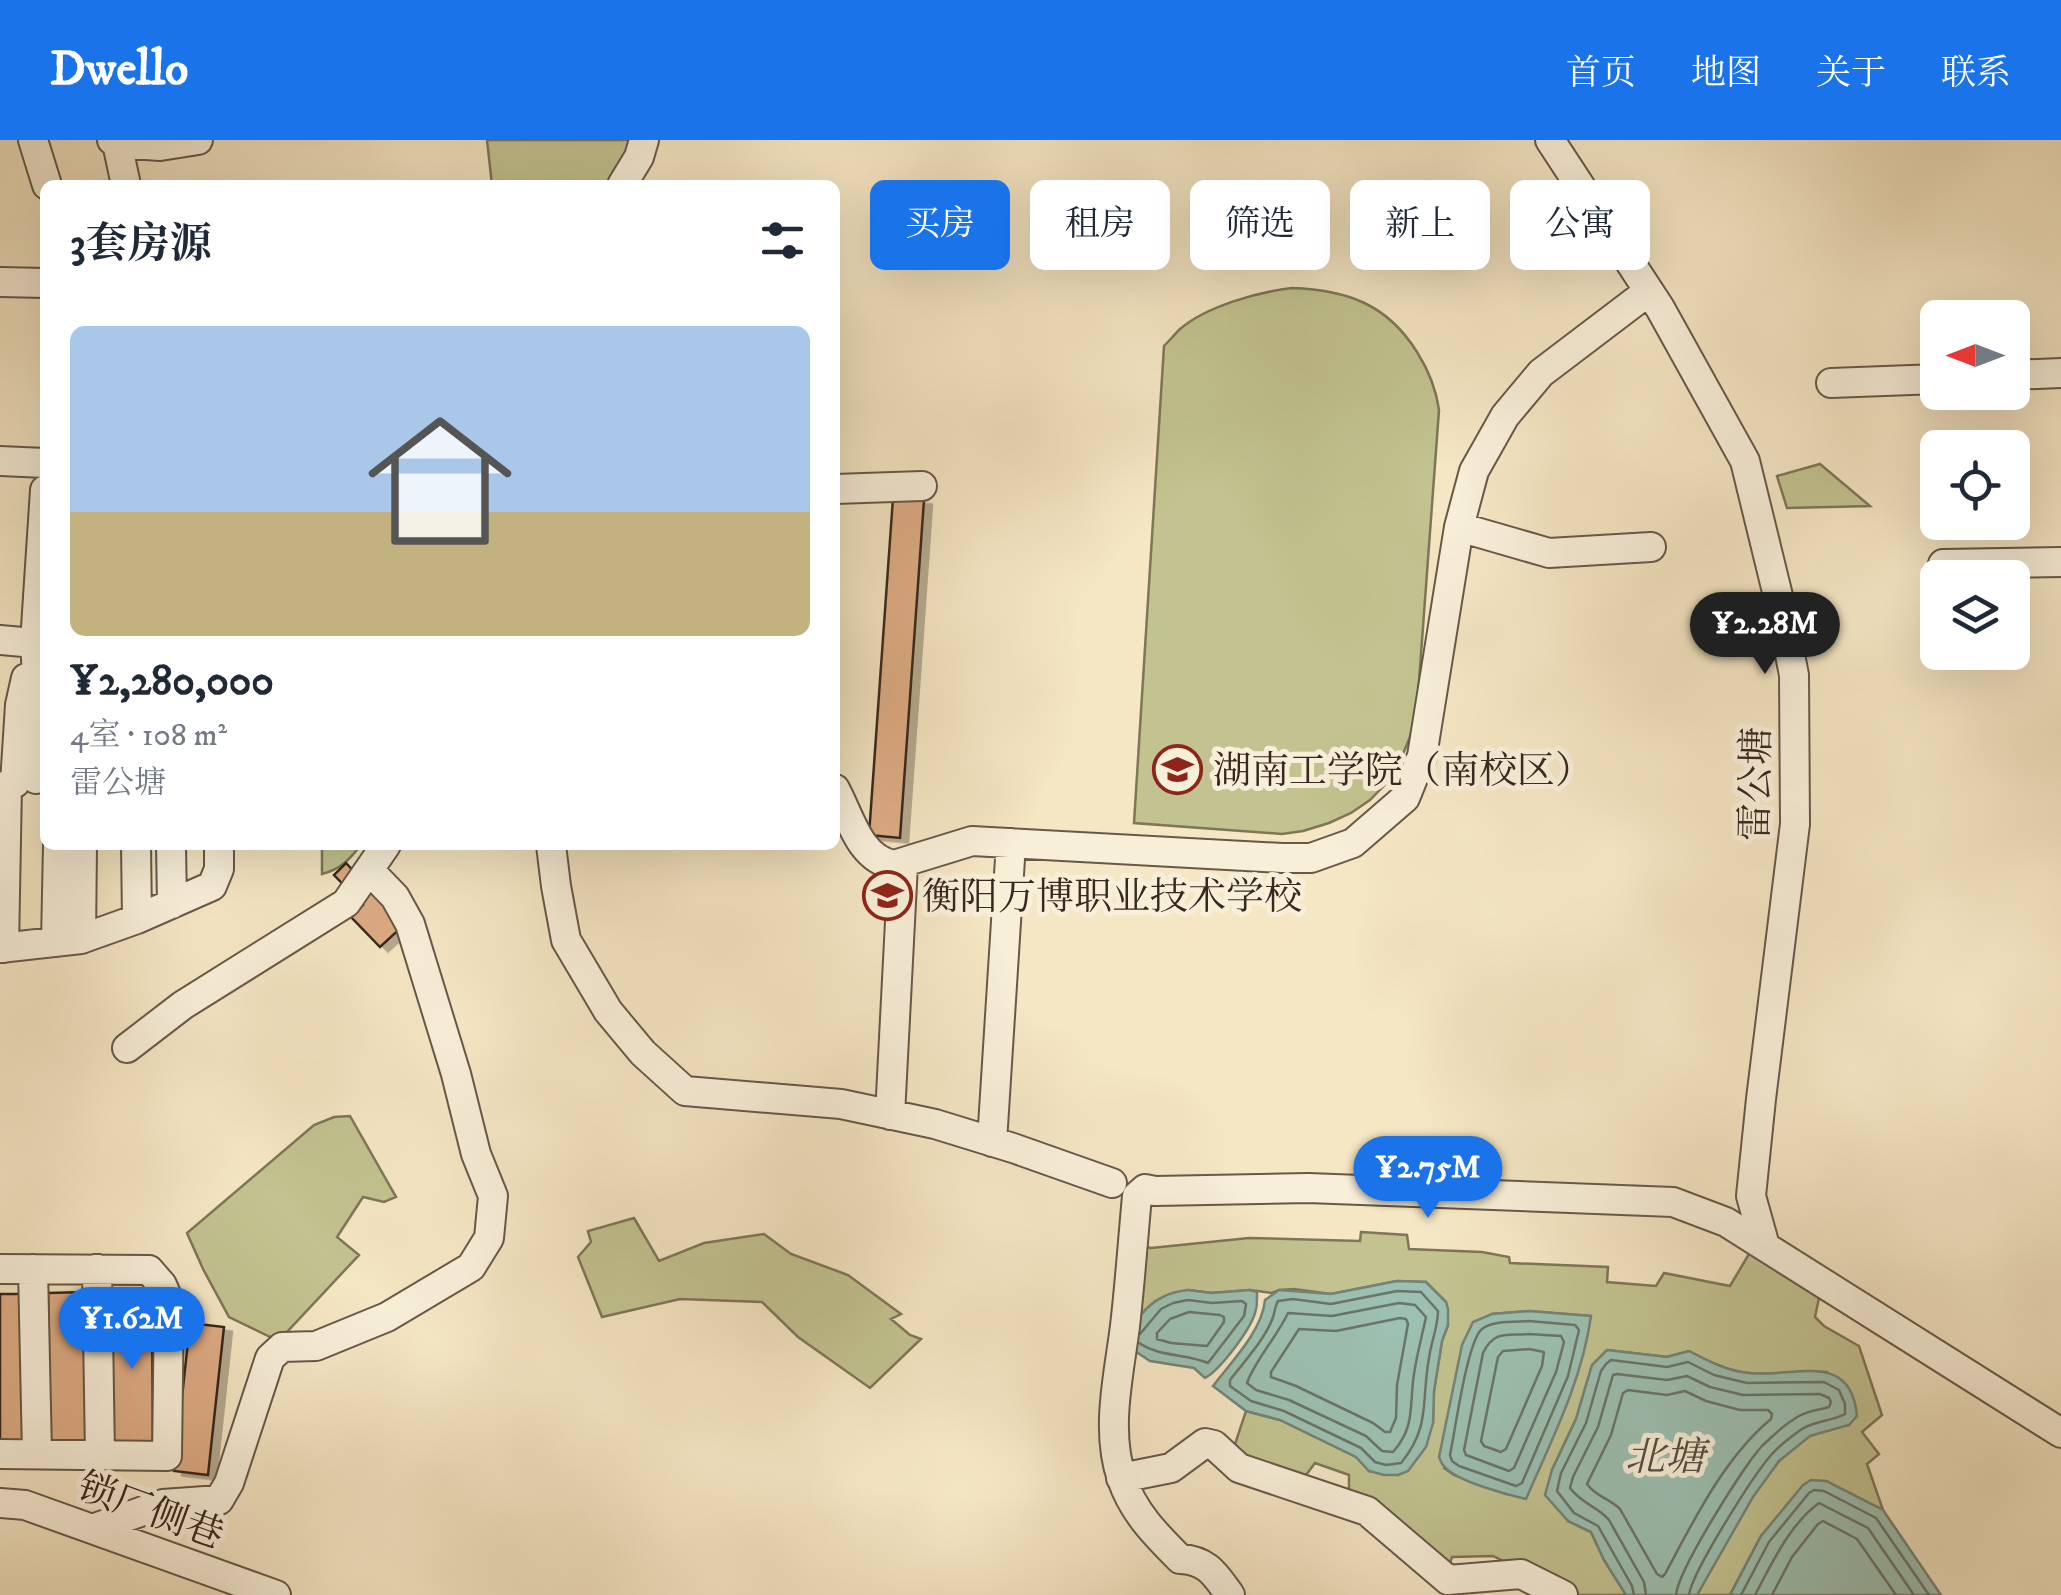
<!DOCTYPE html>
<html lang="zh">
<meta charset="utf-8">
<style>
body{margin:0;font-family:"IM FELL DW Pica","Noto Serif SC",serif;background:#f6f6f7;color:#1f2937;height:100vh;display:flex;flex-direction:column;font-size:38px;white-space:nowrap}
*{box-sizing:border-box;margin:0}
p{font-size:32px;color:#747a83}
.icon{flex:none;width:55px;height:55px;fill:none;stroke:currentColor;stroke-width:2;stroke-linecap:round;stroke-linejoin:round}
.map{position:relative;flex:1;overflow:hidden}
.details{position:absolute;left:40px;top:40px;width:800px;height:670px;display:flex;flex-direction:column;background:#fff;border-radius:15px;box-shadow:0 10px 40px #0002}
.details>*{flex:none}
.top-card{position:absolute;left:870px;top:40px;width:950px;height:90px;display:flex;gap:20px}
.needle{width:65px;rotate:270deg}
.fabs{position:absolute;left:1920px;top:160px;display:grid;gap:20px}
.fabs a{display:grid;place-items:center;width:110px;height:110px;border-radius:15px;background:#fff;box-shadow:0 10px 40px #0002;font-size:50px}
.price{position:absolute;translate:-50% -85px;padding:0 22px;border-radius:35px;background:#1a73e8;color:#fff;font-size:32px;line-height:65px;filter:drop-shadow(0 2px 5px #0008)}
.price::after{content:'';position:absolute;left:50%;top:60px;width:30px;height:22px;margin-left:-15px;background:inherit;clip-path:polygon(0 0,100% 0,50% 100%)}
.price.current{background:#222;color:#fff}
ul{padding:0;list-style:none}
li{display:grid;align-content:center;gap:20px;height:530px;padding:0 30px}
li span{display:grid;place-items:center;height:310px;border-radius:15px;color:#555}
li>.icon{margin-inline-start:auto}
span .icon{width:180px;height:180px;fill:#fffc;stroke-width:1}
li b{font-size:42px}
h2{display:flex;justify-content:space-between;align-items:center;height:120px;padding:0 30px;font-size:42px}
.pill{padding:0 35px;border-radius:15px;background:#fff;box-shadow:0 10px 40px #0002;font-size:35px;line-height:90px}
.pill.current{background:#1a73e8;color:#fff}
header{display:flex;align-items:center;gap:60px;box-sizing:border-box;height:140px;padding:0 50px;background:#1a73e8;color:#fff}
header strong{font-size:48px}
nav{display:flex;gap:55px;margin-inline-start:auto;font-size:35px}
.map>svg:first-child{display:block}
.green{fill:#c2c390;stroke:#7d7658;stroke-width:2.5;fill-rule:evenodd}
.water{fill:#9cc0b1;stroke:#748377;stroke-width:2.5}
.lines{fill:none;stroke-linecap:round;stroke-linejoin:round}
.shore{stroke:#6a7468;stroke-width:2.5}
.building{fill:#deac85;stroke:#38281f;stroke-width:2.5;filter:url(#shadow)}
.minor-casing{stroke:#675848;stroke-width:32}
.minor{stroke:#f8efd9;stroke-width:28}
.labels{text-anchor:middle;stroke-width:10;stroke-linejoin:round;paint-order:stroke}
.poi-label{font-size:38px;fill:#38281f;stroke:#f8efd9;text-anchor:start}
.street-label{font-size:38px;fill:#38281f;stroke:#f8efd9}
.water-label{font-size:40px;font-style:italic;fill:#514e44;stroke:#f8efd9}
</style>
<header>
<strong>Dwello</strong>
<nav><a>首页</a><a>地图</a><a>关于</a><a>联系</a></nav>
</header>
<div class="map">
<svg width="2061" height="1455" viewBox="0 0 2061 1455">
<defs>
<filter id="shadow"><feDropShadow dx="8" dy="4.5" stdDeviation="0" flood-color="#0004"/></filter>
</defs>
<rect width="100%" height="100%" fill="#f5e6c4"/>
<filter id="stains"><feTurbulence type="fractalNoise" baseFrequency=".002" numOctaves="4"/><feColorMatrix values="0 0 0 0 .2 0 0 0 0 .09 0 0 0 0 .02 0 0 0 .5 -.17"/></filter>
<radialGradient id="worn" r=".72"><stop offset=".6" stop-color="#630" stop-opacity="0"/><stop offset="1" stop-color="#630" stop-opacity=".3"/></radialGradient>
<path class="green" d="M487,0H638L613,45H492Z
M1292,148C1347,150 1387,164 1417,212C1429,231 1436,248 1439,270L1416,582L1395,634L1370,660L1351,673L1329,683L1303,691L1282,694L1134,683L1164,206C1169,201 1175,194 1180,189C1207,166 1258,152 1292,148Z
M1820,324L1870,366L1787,368L1777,336Z
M322,705H361C349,720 341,729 322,734Z
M350,976L396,1057L384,1062L363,1057L337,1097L359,1115L285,1194L270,1197L229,1177L203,1129L187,1093L314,985L334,977Z
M634,1078L659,1121L704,1103L764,1094L791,1114L848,1135L901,1174L891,1179L910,1195L921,1199L870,1248L798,1197L762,1162L680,1159L602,1177L578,1117L591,1102L588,1091Z
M1361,1092L1407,1095L1409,1109L1482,1112L1509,1117L1510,1123L1608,1127L1607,1142L1656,1146L1664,1133L1730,1146L1749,1114L1821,1149L1815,1177L1824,1186L1859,1206L1882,1275L1862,1292L1879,1314L1867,1324L1883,1370L1826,1341L1761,1396L1730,1455H1697C1720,1412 1768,1316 1810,1295C1822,1290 1837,1288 1849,1285L1827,1232C1801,1230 1774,1236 1748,1233C1727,1231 1708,1221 1689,1211L1667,1217L1607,1210L1592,1226L1576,1279L1552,1330L1568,1381L1591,1392L1604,1420L1626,1455H1573L1493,1416L1452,1417L1448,1429L1377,1360L1349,1350V1335L1315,1323L1303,1339L1232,1313L1246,1271L1280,1280L1356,1317L1369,1331L1398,1335L1433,1283L1434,1251L1442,1201L1448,1185L1446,1162L1426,1142L1397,1141L1331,1154L1294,1149L1279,1150L1272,1153L1250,1150L1212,1153L1188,1150L1155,1161L1126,1196L1138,1105L1151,1108L1249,1098L1360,1101ZM1529,1171L1590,1176L1506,1354L1454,1335L1444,1328L1492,1174Z"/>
<path class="water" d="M1397,1141L1426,1142L1446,1162L1448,1169V1185L1442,1201L1434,1251L1433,1283L1426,1307L1408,1331L1398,1335H1384L1369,1331L1356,1317L1280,1280L1246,1271L1213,1246C1232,1221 1262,1191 1265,1160L1279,1150L1331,1154Z
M1188,1150L1212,1153L1250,1150L1257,1152C1257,1153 1257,1168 1256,1169C1253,1187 1220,1230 1205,1238L1194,1228L1150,1221L1126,1205C1127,1187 1148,1163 1165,1156C1172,1152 1180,1151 1188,1150Z
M1529,1171L1591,1176C1582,1241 1552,1299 1526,1359C1508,1355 1461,1342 1448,1330C1442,1325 1442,1324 1439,1317L1462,1205L1473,1182L1492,1174Z
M1607,1210L1667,1217L1689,1211C1708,1221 1727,1231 1749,1233C1793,1238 1851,1209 1857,1276L1849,1285L1810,1296L1779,1321L1753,1357L1697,1455H1626L1604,1420L1591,1392L1568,1381L1545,1355L1552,1330L1576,1279L1592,1225Z
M1811,1340L1826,1341L1883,1370L1941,1455H1730L1761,1396L1803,1345Z"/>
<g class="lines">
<path class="shore" d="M1397,1151L1421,1152L1438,1171C1438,1187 1431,1202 1429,1218C1421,1261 1431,1287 1401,1323L1386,1325L1375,1322L1361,1308L1284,1271L1251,1261L1230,1246V1240C1244,1222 1266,1198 1273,1177C1275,1171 1275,1166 1278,1161L1293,1159L1331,1164Z
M1399,1163L1415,1165L1426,1177C1422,1196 1417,1214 1414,1234C1409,1265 1416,1286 1393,1312L1382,1311L1366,1296L1289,1260L1256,1250L1247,1243C1254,1222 1278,1195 1288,1173L1332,1176Z
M1189,1172L1220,1175L1224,1177V1182L1207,1206L1171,1203L1157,1199V1193L1170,1179Z
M1400,1178L1406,1179L1408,1184L1397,1245L1396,1278L1390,1292H1385L1373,1283L1296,1246L1271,1237V1232L1299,1189L1336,1191Z
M1529,1181L1575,1185L1579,1190L1568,1236L1522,1343L1516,1346L1459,1326L1452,1321L1450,1315C1455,1292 1467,1201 1482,1189C1493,1180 1516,1182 1529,1181Z
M1529,1194L1561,1196L1564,1202L1556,1232L1514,1328L1509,1331L1466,1315L1464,1310L1483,1213C1494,1190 1506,1196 1529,1194Z
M1139,1203C1162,1218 1185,1213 1208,1223L1244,1176L1246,1164L1242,1161L1212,1163L1188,1160L1173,1163L1161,1169L1140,1194
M1529,1209L1544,1212L1542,1226L1506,1309L1501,1312L1484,1306L1481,1301L1498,1217L1503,1211Z
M1628,1250L1667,1255L1685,1251L1706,1261L1740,1270H1768L1772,1274L1771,1279C1724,1318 1694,1380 1665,1434L1662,1437L1657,1434L1620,1369C1610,1359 1595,1356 1587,1344L1611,1295L1623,1253Z
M1634,1455L1632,1446L1598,1386L1574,1373L1557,1351L1561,1333L1586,1283L1601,1231L1606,1224L1611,1220L1667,1227L1688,1222L1714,1235L1747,1243L1824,1242L1839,1250L1845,1264V1274C1832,1281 1814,1281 1802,1289C1792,1296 1780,1305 1772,1314C1754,1334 1692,1432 1689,1455
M1646,1455L1644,1442L1609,1380C1597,1366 1582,1364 1570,1348L1573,1337L1598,1287L1613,1235L1617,1234L1667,1240L1687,1236L1710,1247L1743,1255L1820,1254L1829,1258L1831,1262L1829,1267C1819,1270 1808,1271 1799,1276C1787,1283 1772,1296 1762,1306C1743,1327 1678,1430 1676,1455
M1741,1455L1769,1402L1809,1353L1814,1350L1824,1351L1876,1378L1929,1455
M1755,1455C1772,1423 1790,1384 1819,1363L1868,1388L1914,1455
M1772,1455L1792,1417L1818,1384L1823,1381L1857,1399L1896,1455"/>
</g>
<path class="building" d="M893,358L924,360L900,698L869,695Z
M346,723L404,785L380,807L351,777L363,765L334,735Z
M85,1152L87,1304L50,1305L48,1153Z
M0,1154H22L23,1306L0,1307Z
M112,1159H152L153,1305L113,1306Z
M190,1183L224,1187L208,1335L174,1331Z"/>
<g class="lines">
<defs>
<path id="minor" d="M33,0L47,45
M112,0L117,3L126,45
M1550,0L1660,168L1745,321L1780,464L1794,535L1795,684L1761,959L1751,1056L1765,1106
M117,3L160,6L198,0
M622,45L639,17L644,0
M1,142L45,143
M2012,235L2061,233
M1831,243L1938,239
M0,321L45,323
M835,349L922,346
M1459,387L1549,413L1651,407
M1943,424L2061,422
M0,500L45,504
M36,639L39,565L35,503L45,350
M15,643L20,565L26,538
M835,649C850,676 859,719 894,725L972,701L1282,718H1311L1353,703L1405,658L1422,616L1459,387L1474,331L1505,276L1541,233L1649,151
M136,705L137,779
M171,705L172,764
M551,705L556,746L566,800L608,871L643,913L685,951L841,964L935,984L1013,1008L1112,1043
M81,799L82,705
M56,802L58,705
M0,808L81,799L137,779L212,746L219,729V705
M4,808L7,645
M127,908L183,865L346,763L386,705
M890,975L903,724
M992,1002L1011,703
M0,1129L149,1130L162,1145L169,1161L167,1316L0,1314
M33,1129L37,1314
M97,1129L100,1315
M1121,1338L1171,1328L1205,1303L1214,1305L1239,1328L1367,1371L1448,1440L1521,1434L1563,1455
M0,1363L25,1365L276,1455
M92,1389L163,1364L219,1360L229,1343L270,1218L282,1207L316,1206L387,1177L471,1127L489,1098L493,1056L476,1014L456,934L410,784L395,757L369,730
M1230,1455C1215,1434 1207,1420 1180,1419C1156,1395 1133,1372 1122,1339C1105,1290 1119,1235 1125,1186C1130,1143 1133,1099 1137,1056L1145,1049L1155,1051L1308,1048L1673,1062L1726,1082L2061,1293"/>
</defs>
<use href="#minor" class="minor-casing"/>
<use href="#minor" class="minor"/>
</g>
<defs>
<symbol id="university-ring" viewBox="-11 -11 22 22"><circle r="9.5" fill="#f8efd9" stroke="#8f2418" stroke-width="1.5"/><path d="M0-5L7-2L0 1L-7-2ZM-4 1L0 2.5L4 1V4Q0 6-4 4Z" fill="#8f2418"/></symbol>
<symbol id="school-ring" viewBox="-11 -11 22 22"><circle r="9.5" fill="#f8efd9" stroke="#8f2418" stroke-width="1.5"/><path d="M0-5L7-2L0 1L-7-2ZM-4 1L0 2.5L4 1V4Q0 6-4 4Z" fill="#8f2418"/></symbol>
</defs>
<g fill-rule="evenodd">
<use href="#university-ring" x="1150" y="602" width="55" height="55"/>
<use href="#school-ring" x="860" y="728" width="55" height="55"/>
</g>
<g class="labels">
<g class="poi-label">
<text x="1213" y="643">湖南工学院（南校区）</text>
<text x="922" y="769">衡阳万博职业技术学校</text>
</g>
<g class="street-label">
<text transform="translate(1755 644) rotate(-89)" y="13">雷公塘</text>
<text transform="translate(151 1370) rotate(20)" y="13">锁厂侧巷</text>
</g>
<g class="water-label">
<text x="1665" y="1330">北塘</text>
</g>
</g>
<rect width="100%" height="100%" filter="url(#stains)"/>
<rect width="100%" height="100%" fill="url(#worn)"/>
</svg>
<div class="fabs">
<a><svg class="needle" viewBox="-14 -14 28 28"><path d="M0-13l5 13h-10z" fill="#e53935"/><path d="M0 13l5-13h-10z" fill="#747a83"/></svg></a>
<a><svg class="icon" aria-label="locate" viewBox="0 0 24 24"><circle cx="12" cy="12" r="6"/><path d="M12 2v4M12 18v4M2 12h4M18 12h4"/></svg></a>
<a><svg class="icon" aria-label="layers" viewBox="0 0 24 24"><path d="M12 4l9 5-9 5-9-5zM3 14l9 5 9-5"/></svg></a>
</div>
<b class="price current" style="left:1765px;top:537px">¥2.28M</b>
<b class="price" style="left:1428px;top:1081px">¥2.75M</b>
<b class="price" style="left:132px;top:1232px">¥1.62M</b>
<div class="top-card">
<a class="pill current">买房</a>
<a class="pill">租房</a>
<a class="pill">筛选</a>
<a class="pill">新上</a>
<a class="pill">公寓</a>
</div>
<section class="details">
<h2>3套房源<svg class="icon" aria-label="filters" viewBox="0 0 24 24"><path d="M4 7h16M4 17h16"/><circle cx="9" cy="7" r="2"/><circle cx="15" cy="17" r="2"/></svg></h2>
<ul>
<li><span style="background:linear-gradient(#a9c7e8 60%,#c2b280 0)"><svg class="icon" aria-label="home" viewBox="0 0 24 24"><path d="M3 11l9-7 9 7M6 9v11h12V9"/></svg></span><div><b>¥2,280,000</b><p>4室 · 108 m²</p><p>雷公塘</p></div></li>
</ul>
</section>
</div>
